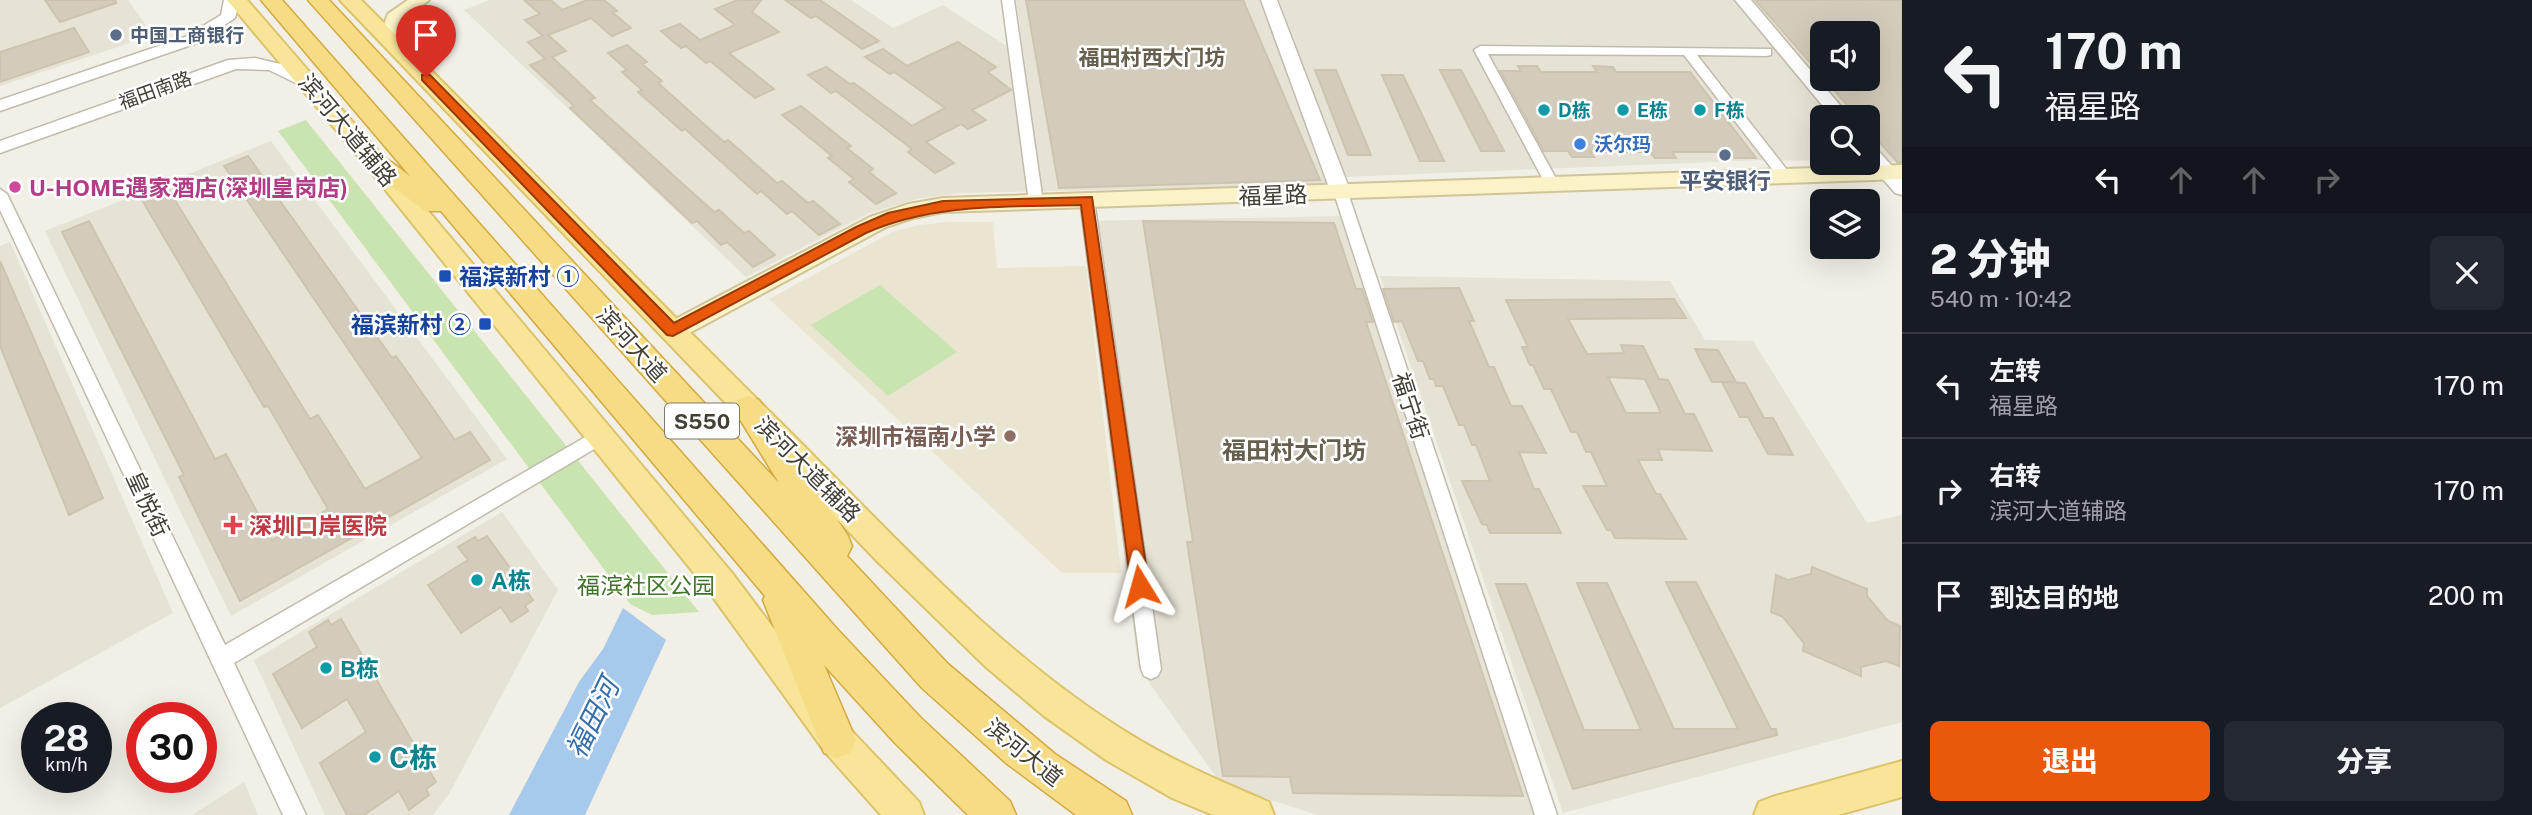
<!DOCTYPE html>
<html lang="zh">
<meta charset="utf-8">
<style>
:root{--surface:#171b24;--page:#242831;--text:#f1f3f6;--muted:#9ea1a6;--line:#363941;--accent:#ea580c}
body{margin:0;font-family:"Public Sans","Noto Sans SC",sans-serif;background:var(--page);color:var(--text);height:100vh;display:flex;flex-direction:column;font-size:26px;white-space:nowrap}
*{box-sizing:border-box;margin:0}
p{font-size:23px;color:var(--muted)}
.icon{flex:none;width:38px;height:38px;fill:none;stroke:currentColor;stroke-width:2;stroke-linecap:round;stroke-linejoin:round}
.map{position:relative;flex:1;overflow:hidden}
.details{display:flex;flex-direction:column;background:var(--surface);width:630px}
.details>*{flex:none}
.banner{background:#171b24;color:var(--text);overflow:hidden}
.tools{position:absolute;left:1810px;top:21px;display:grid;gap:14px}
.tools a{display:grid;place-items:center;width:70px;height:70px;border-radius:10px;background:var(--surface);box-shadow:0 7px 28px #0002;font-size:35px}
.speed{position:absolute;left:21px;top:702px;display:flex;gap:14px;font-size:35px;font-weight:700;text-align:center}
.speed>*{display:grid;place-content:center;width:91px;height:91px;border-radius:50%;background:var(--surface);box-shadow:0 7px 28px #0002;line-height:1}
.speed small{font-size:18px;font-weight:400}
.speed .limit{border:10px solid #d22;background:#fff;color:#111}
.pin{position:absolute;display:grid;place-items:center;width:60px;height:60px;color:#fff;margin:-72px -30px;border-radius:50% 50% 50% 0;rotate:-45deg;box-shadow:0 0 7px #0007}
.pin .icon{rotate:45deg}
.me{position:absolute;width:77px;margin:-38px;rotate:352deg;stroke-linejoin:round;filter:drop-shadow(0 0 5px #0008)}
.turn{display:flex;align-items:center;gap:24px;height:147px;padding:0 28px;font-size:32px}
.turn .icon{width:91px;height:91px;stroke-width:2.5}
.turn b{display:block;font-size:49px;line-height:60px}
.lanes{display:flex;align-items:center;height:66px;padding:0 28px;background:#0003;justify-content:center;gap:35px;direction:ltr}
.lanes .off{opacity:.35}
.round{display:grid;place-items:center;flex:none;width:74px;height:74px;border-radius:10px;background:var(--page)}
.head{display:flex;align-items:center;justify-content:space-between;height:119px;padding:0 28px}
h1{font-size:42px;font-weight:800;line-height:52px}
.button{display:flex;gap:14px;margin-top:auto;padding:14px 28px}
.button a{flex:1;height:80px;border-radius:10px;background:var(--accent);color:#fff;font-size:28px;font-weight:800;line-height:80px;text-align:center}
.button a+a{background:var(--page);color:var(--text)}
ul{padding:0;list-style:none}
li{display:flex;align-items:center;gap:21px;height:105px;padding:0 28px;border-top:2px solid var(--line)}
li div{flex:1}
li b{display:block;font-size:26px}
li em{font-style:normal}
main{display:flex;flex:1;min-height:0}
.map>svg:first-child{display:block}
</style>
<main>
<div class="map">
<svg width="1902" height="815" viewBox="0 0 1902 815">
<rect width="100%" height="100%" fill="#f2efe6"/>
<g fill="#e6e2d5" fill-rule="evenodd">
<path d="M0,0H128L147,27L130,43L0,86Z"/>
<path d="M490,0H851L893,28L943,5L1024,57L1016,0H1260L1328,185L962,193L921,198L869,213L746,277L464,10Z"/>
<path d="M1279,0H1902V162L1867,161V117H1822V161L1761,160L1345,177ZM1822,33H1867V79H1822Z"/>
<path d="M271,141L507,459L231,616L45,231Z"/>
<path d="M1344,216L1539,815H1318L1221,784L1138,667L1084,221Z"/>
<path d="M10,242L173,613L0,708V246Z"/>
<path d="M1380,276L1670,281L1705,340L1753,341L1867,523L1902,515V722L1563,813Z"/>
<path d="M502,512L558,590L449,794L433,815H325L254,660Z"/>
<path d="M244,782L258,815H192Z"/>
</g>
<path fill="#eae5d1" d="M947,222H993L997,268L1086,266L1121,573H1062L769,299L894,231L920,225Z"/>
<g fill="#c9e4b1">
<path d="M306,120L699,612L652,615L630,604L278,131Z"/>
<path d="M880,285L957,352L888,396L811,325Z"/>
</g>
<path fill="#a6c9ec" d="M623,608L666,640L585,815H509L579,682L603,649Z"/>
<g fill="#d3ccbc" stroke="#cdc4b0" stroke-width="2" fill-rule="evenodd">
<path d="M45,0H115L116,3L60,22Z"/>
<path d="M524,0H551L562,10L587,0H604L617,11L612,12L631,28L612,36L591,18L548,35L566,51L552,57L595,98L590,100L714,212L719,210L744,233L749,231L775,255L753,267L727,242L721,245L697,221L692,223L570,108L574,106L530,65L545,59L528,42L543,36L525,20L540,14Z"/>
<path d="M738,0H761L752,12L779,32L729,53L774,89L755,98L710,61L706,63L686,46L681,48L661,31L680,24L700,40L735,25L715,9Z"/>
<path d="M785,0H820L879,41L862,49L816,16L811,18Z"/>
<path d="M1026,0H1243L1320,180L1059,188Z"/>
<path d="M1755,0H1902V162L1898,163L1867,128V117H1858L1824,79H1867V33H1822V76Z"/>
<path d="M74,28L89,52L0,82V52Z"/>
<path d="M958,42L996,67L988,72L1011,90L972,110L986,120L968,129L961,124L926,142L954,163L935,173L908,152L912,149L836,91L831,93L808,75L826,67L850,84L854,83L912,126L945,108L894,72L890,74L865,57L883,49L907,66Z"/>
<path d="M627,45L647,62L642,64L662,81L658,83L724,142L728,140L777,183L782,181L808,203L813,201L840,224L819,235L792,211L787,214L761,191L757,194L685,129L682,131L638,92L642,90L622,72L627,70L608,53Z"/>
<path d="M1518,66H1537L1541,72H1597L1593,66L1613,67L1616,72H1690L1756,158H1735L1730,152H1672L1676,158H1655L1650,152H1590L1594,157H1572L1568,151H1544L1500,71H1521Z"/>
<path d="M1315,70H1336L1371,155H1348Z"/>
<path d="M1440,70H1461L1504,151H1481Z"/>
<path d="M1382,75H1403L1444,161H1420Z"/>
<path d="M801,106L851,146L847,148L873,169L869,172L896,193L876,204L849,182L854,179L828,158L832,156L782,115Z"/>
<path d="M248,156L392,358L396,356L455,440L470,432L490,460L240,601L179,477L184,475L62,232L89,221L215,459L226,454L272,540L328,509L268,406L264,407L142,200L168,189L310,419L318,415L365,489L422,458L224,166Z"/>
<path d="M1143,221L1334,223L1356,289H1362L1373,322H1366L1523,796L1293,793L1290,777L1223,776L1187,542H1193Z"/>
<path d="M0,261L103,498L69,515L0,346Z"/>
<path d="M1459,288L1474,321H1469L1489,367H1494L1511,406H1522L1546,453L1519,452L1534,489H1539L1561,533H1490L1487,525L1482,524L1462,481H1490L1476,445H1472L1464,425H1459L1443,386H1436L1434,379H1430L1423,361H1418L1402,321L1394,322L1383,289Z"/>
<path d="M1674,299L1686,318L1568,319L1587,354L1624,353L1621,345L1643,346L1659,379L1668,380L1685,414H1694L1712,451L1658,449L1662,460H1638L1656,494H1660L1686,539L1615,538L1611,530H1607L1583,486H1607L1591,452H1586L1577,432H1571L1551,389H1544L1533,365H1530L1522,347H1528L1506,300ZM1608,377L1645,379L1661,413H1626Z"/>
<path d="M1695,349L1718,350L1736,382H1712Z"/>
<path d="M1722,382L1745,383L1764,418H1773L1793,455L1768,454L1748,417H1740Z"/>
<path d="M487,536L533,600L525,606L528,611L511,622L501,607L461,633L428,585L468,560L458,547L475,537L478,541Z"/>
<path d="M1812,567L1867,589V596L1888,621L1900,626L1899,666L1886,661L1861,667V676L1803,651L1804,643L1783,617L1771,612L1776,575L1788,580L1811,574Z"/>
<path d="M1666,582H1696L1771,729H1776L1777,735L1573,789L1496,584H1526L1584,730H1641L1577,583H1607L1674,729H1738Z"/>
<path d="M341,619L436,782L426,789L429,795L409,810L399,791L364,815H347L320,763L366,732L347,699L302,728L273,674L317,647L309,632L328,620L331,625Z"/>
</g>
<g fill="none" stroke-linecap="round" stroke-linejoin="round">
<g stroke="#c0bbac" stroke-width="3">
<g id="minor">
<path d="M1002,0H1014L1043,202L1036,207L1029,202Z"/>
<path d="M1480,46L1771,49V55L1766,56L1697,55L1791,175L1789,178H1779L1684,55L1488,54L1559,184L1552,189L1547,187L1474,50Z"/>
<path d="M1341,188L1348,193L1557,815H1535L1334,193Z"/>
<path d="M0,189L7,194L225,645L594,432H606L609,437L606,442L234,663L306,815H283L0,210Z"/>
<path d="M1087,195L1094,200L1161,669L1158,676L1151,679L1144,676L1141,669L1080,200Z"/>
</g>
</g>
<g stroke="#c0bbac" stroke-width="3">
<g id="tertiary">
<path d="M224,0H240L235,18L197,43L0,111V100L185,37L221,15Z"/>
<path d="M1261,0H1277L1351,193L1348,197H1334L1331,193Z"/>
<path d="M1735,0H1751L1850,117H1832Z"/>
<path d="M255,58L289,66L319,85L310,90L269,70L236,69L0,153V141L228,60Z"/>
<path d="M1867,143L1873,145L1902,177V195L1895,193L1867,161Z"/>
</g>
</g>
<g stroke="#cfc598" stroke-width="4">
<g id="secondary">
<path d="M408,0H429L403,21L395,42H381L379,38L388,14Z"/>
<path d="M1902,165V179L943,212L913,218L886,227L682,337L673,340L664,337L661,331L664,325L870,217L909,204L943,198Z"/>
</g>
</g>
<g stroke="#dcc36a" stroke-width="4">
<g id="primary">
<path d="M227,0H247L383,157L732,573L849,728L919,802L924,815H881L825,752L710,593L367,167Z"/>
<path d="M340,0H361C501,140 639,282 780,422C891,532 997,653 1131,735C1175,762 1222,782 1269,802L1274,815H1213L1172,798L1106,760L1044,716L986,667L876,560Z"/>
<path d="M1902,761V797L1838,815H1754L1759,802L1772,797Z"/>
</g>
</g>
<g stroke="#d4a93f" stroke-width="3">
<g id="trunk">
<path d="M261,0H282L838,630L921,718L1010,801L1016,815H968L895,743L824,665L856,740L850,753L837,758L824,753L763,600L765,596L441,211H425L366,167L363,162L366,157C384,152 396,166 410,176Z"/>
<path d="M308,0H329L779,483L733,408L737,400L748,396L759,400L848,536L852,546L847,556L948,664L1055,754L1126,801L1132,815H1076L1006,763L922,688Z"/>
</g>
</g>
<use href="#minor" fill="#fff" fill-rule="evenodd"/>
<use href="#tertiary" fill="#fff" fill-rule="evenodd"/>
<use href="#secondary" fill="#fbf3c7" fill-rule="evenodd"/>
<use href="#primary" fill="#f8e599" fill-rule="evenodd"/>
<use href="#trunk" fill="#f6dc84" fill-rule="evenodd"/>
</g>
<path fill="#ea580c" stroke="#983908" stroke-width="2" d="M422,75H430L674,323L856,227L888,213L943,201L1092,197L1149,586L1146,592L1140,594L1133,592L1131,586L1081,205C1007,207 935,203 866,233L673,336L667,335L422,80Z"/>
<g fill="#5c6f8a" stroke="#fff" stroke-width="2.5">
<circle cx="116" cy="35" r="7"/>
<circle cx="1725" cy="155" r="7"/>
</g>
<g fill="#0f9aa8" stroke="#fff" stroke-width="2.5">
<circle cx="1544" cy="110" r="7"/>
<circle cx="1623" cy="110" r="7"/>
<circle cx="1700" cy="110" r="7"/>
<circle cx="477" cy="580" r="7"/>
<circle cx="326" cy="668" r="7"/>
<circle cx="375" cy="757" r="7"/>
</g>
<circle fill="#3f7fe0" stroke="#fff" stroke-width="2.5" cx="1580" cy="144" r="7"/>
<circle fill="#d1479c" stroke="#fff" stroke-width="2.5" cx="15" cy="187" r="7"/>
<g fill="#1a4fb4" stroke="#fff" stroke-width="2.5">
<rect x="438" y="269" width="14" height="14" rx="3.5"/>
<rect x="478" y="317" width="14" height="14" rx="3.5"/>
</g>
<circle fill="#8d6e63" stroke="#fff" stroke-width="2.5" cx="1010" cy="436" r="7"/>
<path fill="#e0444e" stroke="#fff" stroke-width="2.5" d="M229.5 514.5h7v7h7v7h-7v7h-7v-7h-7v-7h7z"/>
<g text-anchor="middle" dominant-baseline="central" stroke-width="5" stroke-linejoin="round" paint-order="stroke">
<g font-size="19" font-weight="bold" fill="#4e5e75" stroke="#fff" text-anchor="start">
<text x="130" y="35">中国工商银行</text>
</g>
<g font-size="19" fill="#444036" stroke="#fff">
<text transform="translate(155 90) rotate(-20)">福田南路</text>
</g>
<g font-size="19" font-weight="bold" fill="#0d838f" stroke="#fff" text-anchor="start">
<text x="1558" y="110">D栋</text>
<text x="1637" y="110">E栋</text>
<text x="1714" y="110">F栋</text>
</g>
<g font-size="19" font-weight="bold" fill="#366cbe" stroke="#fff" text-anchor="start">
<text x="1594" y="144">沃尔玛</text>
</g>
<g font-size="21" font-weight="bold" fill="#675f4e" stroke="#fff">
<text x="1152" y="57">福田村西大门坊</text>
</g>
<rect fill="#fff" stroke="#7c7972" stroke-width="2" x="665" y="403.5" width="74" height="35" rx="5"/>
<g font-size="21" font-weight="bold" fill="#444036">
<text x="702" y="421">S550</text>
</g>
<g font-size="23" fill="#444036" stroke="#fff">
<text transform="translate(348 130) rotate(50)">滨河大道辅路</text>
<text transform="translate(1273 195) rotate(-2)">福星路</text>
<text transform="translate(632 344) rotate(48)">滨河大道</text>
<text transform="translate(1411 406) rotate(72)">福宁街</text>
<text transform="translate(808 469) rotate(45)">滨河大道辅路</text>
<text transform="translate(148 504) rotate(65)">皇悦街</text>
<text transform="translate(1024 752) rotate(39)">滨河大道</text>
</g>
<g font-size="23" font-weight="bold" fill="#4e5e75" stroke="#fff">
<text x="1725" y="180">平安银行</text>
</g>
<g font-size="23" font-weight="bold" fill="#b23c85" stroke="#fff" text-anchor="start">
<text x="29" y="187">U-HOME遇家酒店(深圳皇岗店)</text>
</g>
<g font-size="23" font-weight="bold" fill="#164399" stroke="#fff" text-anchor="start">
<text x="459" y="276">福滨新村 ①</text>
<text x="471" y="324" text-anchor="end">福滨新村 ②</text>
</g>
<g font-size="23" font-weight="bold" fill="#785e54" stroke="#fff" text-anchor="end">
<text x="996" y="436">深圳市福南小学</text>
</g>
<g font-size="23" font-weight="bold" fill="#be3a42" stroke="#fff" text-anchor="start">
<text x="249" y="525">深圳口岸医院</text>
</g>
<g font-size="23" font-weight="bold" fill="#0d838f" stroke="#fff" text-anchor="start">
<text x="491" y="580">A栋</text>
<text x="340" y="668">B栋</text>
</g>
<g font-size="23" fill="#41732d" stroke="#fff">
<text x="646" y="585">福滨社区公园</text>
</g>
<g font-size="24" font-weight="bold" fill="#675f4e" stroke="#fff">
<text x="1294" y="450">福田村大门坊</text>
</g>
<g font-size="28" font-style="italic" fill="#366faa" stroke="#fff">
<text transform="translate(592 718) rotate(-64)">福田河</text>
</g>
<g font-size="28" font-weight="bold" fill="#0d838f" stroke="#fff" text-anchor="start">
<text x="389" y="757">C栋</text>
</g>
</g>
</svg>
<div class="tools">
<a><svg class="icon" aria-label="sound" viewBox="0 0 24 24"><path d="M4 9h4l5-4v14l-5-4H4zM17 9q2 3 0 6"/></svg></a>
<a><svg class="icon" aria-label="search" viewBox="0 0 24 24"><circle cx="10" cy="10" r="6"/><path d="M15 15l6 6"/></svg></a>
<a><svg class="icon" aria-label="layers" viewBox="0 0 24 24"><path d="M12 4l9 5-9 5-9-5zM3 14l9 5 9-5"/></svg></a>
</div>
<div class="speed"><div>28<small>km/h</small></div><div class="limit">30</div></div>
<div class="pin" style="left:426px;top:77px;background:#d93025"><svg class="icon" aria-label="arrive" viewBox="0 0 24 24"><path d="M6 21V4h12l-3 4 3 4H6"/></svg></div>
<svg class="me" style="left:1140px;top:586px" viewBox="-20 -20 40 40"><path d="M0-17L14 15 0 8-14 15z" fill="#ea580c" stroke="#fff" stroke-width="4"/></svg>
</div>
<section class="details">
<div class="banner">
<div class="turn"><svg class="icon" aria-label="left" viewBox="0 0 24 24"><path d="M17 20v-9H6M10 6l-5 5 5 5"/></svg><div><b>170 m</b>福星路</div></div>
<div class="lanes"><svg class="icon" aria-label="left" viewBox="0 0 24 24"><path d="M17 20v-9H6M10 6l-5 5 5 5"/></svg><svg class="icon off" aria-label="ahead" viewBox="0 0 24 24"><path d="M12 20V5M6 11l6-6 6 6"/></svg><svg class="icon off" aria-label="ahead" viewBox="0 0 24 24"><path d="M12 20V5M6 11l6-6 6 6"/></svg><svg class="icon off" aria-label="right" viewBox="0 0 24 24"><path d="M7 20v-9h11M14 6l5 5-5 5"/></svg></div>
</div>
<div class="head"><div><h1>2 分钟</h1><p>540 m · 10:42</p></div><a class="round"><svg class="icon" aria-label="close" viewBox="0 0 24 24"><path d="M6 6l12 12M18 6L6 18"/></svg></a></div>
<ul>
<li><svg class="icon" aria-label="left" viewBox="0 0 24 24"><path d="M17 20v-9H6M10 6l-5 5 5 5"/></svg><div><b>左转</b><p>福星路</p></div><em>170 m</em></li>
<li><svg class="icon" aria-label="right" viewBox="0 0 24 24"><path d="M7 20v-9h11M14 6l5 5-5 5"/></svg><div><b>右转</b><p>滨河大道辅路</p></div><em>170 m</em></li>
<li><svg class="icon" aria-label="arrive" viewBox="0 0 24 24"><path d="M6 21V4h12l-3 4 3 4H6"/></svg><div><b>到达目的地</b></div><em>200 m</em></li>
</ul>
<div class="button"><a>退出</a><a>分享</a></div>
</section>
</main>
